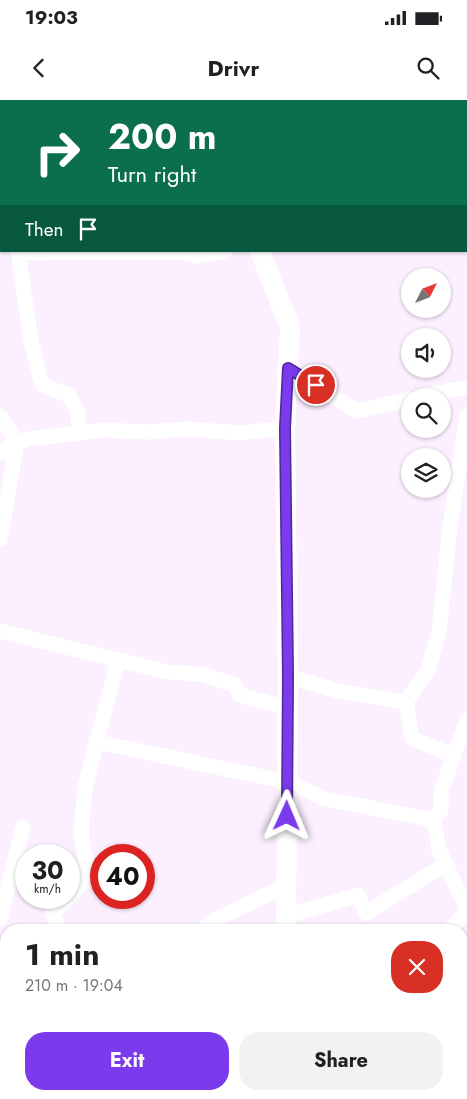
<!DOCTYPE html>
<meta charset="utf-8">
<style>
:root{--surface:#fff;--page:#f2f2f2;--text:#202124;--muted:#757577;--accent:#7c3aed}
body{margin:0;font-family:Jost,sans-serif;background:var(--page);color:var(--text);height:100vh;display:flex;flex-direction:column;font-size:19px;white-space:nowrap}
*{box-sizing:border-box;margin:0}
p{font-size:16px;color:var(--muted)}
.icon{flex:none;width:28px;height:28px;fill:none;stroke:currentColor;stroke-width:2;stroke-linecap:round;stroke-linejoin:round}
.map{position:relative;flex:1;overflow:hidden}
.side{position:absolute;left:0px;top:824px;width:468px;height:176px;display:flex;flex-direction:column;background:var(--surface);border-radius:20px 20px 0 0;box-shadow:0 1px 4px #0004}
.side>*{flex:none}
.guide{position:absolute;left:0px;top:0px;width:468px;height:152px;box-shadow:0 1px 4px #0004;background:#0b6e4f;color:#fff;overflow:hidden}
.needle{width:32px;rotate:48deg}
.fabs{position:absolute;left:401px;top:168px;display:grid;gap:10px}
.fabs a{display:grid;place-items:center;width:50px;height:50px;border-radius:50%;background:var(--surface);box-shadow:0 1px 4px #0004;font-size:25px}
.speed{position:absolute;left:15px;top:744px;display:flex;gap:10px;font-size:25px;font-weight:700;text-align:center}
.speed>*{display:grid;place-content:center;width:65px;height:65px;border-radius:50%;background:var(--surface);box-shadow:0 1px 4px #0004;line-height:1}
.speed small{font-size:12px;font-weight:400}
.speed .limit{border:8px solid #d22;background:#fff;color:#111}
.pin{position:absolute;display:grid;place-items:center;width:42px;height:42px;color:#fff;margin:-21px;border:2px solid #fff;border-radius:50%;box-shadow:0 1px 5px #0007}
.me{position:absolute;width:55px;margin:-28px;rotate:1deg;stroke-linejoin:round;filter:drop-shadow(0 0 4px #0008)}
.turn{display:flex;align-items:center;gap:18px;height:105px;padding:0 25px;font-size:22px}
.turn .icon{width:65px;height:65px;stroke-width:2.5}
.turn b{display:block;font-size:35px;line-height:42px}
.then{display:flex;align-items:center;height:48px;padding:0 25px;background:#0003;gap:10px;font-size:19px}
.round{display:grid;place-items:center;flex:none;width:52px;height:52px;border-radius:20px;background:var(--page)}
.overview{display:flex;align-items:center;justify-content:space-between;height:85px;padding:0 25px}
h1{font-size:30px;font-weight:700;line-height:38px}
.primary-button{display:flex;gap:10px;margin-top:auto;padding:10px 25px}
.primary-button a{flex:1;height:58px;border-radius:20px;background:var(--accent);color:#fff;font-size:20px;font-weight:700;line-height:58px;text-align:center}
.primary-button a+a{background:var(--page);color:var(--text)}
.status{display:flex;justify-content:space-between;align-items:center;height:35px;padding:0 25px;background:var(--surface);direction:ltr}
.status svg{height:14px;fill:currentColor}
header{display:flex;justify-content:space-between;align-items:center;height:65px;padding:0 25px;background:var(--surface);font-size:22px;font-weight:700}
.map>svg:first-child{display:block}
</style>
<div class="status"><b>19:03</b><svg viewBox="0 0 49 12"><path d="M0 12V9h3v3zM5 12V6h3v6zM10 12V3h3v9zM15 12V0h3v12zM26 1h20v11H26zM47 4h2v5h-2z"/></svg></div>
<header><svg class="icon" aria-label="back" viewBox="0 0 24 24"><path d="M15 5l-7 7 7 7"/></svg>Drivr<svg class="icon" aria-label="search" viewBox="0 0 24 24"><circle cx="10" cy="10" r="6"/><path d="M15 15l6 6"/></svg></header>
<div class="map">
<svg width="467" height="999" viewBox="0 0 467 999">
<rect width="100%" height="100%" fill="#fcefff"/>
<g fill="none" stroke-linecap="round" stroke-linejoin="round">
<g stroke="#fff" stroke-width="15">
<path d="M0,110H1"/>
<path d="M18,151L31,241L42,285L68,295L78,312L79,333"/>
<path d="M18,153L181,152L196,156L225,151"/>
<path d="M288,268L357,311L410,299"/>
<path d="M424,296L467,287"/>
<path d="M0,316L17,342L0,440"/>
<path d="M0,353L9,345L29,339L104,330L148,332L187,329L241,333L285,328"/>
<path d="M0,531L167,572L201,574L235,585L239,595L288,608"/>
<path d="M288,576L338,591L406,602L412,638L454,656"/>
<path d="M406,602L428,570L439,532L450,427L467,316"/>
<path d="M97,642L288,682L325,699L434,720L439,750L467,808"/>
<path d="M434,720L441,710V691L467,620"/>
<path d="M69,797L89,776L81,734L85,687L118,560"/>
<path d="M287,816L358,795L366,813L446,764"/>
<path d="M0,819L23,727"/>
<path d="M60,830L52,814L68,798"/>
<path d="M201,830L221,817L287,785"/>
<path d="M450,830L467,811"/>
<path d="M461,874L467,880"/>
<path d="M0,876L6,879"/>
<path d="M113,994L117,999"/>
<path d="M438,994V999"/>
<path d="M241,999L246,994"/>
</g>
<g stroke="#fff" stroke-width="20">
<path d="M199,0V1"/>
<path d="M282,1L283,0"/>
<path d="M0,41H1"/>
<path d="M260,151L290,227L285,328L288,576L286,830"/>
<path d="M285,999V994"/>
</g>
</g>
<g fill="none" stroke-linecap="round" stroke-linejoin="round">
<g stroke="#51269a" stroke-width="12">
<path id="route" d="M287,716L288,576L285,328L288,268L316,285"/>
</g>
<use href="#route" stroke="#7c3aed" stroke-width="9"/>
</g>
</svg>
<div class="fabs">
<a><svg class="needle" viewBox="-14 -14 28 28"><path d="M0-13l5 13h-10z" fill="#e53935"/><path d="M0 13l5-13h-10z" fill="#757577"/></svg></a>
<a><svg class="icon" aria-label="sound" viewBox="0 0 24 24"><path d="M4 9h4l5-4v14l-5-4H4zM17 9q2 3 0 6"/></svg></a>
<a><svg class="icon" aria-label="search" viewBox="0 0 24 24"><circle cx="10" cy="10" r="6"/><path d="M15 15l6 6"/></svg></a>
<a><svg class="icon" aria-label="layers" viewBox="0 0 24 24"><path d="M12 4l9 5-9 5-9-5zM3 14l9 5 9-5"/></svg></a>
</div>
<div class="speed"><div>30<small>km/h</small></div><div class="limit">40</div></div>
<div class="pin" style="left:316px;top:285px;background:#d93025"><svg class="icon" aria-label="arrive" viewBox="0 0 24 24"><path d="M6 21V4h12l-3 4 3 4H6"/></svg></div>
<svg class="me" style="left:287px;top:716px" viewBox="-20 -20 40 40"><path d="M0-17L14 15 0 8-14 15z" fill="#7c3aed" stroke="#fff" stroke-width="4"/></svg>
<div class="guide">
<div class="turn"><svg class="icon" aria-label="right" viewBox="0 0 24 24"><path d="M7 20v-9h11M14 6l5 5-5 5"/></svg><div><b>200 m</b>Turn right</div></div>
<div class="then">Then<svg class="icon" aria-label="arrive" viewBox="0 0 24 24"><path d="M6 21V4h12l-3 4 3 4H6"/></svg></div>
</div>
<section class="side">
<div class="overview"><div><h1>1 min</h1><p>210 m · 19:04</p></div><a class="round" style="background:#d93025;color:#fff"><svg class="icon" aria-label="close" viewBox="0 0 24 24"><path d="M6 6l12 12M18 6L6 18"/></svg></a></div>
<div class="primary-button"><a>Exit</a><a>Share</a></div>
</section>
</div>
